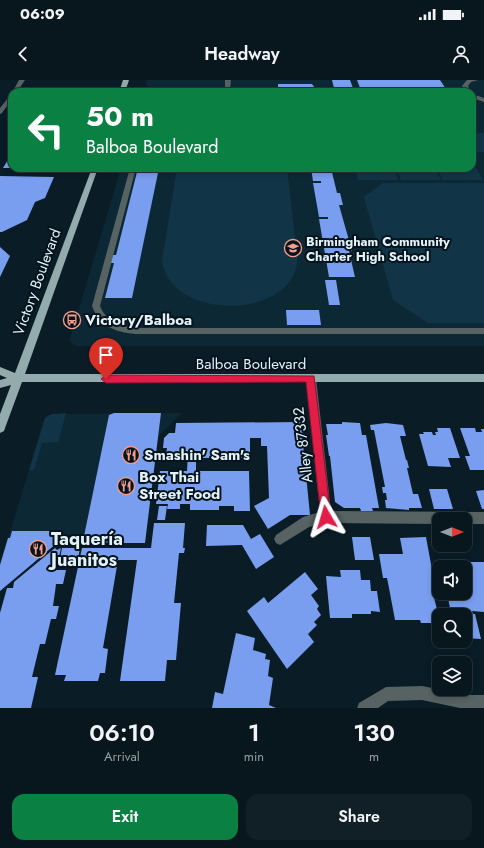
<!DOCTYPE html>
<meta charset="utf-8">
<style>
:root{--surface:#08161d;--page:#111f26;--text:#f1f3f6;--muted:#989fa4;--line:#29353b;--accent:#0b8043}
body{margin:0;font-family:Jost,sans-serif;background:var(--page);color:var(--text);height:100vh;display:flex;flex-direction:column;font-size:15px;white-space:nowrap}
*{box-sizing:border-box;margin:0}
p{font-size:13px;color:var(--muted)}
.icon{flex:none;width:22px;height:22px;fill:none;stroke:currentColor;stroke-width:2;stroke-linecap:round;stroke-linejoin:round}
.map{position:relative;height:628px;overflow:hidden}
.panel{display:flex;flex-direction:column;background:var(--surface);flex:1}
.panel>*{flex:none}
.top-card{position:absolute;left:8px;top:8px;width:468px;height:84px;border-radius:12px;box-shadow:0 2px 6px #0003,0 0 0 1px var(--line);background:#0b8043;color:#fff;overflow:hidden}
.needle{width:26px;rotate:90deg}
.tools{position:absolute;left:432px;top:432px;display:grid;gap:8px}
.tools a{display:grid;place-items:center;width:40px;height:40px;border-radius:8px;background:var(--surface);box-shadow:0 2px 6px #0003,0 0 0 1px var(--line);font-size:20px}
.pin{position:absolute;display:grid;place-items:center;width:34px;height:34px;color:#fff;margin:-41px -17px;border-radius:50% 50% 50% 0;rotate:-45deg;box-shadow:0 0 4px #0007}
.pin .icon{rotate:45deg}
.me{position:absolute;width:44px;margin:-22px;rotate:353deg;stroke-linejoin:round;filter:drop-shadow(0 0 3px #0008)}
.turn{display:flex;align-items:center;gap:14px;height:84px;padding:0 12px;font-size:18px}
.turn .icon{width:52px;height:52px;stroke-width:2.5}
.turn b{display:block;font-size:28px;line-height:34px}
.eta{display:flex;justify-content:space-evenly;align-items:center;height:68px;text-align:center}
.eta b{font-size:24px;font-weight:600;line-height:28px}
.cta{display:flex;gap:8px;margin-top:auto;padding:8px 12px}
.cta a{flex:1;height:46px;border-radius:12px;background:var(--accent);color:#fff;font-size:16px;font-weight:600;line-height:46px;text-align:center}
.cta a+a{background:var(--page);color:var(--text)}
.status{display:flex;justify-content:space-between;align-items:center;height:28px;padding:0 20px;background:var(--surface);direction:ltr}
.status svg{height:11px;fill:currentColor}
header{display:flex;justify-content:space-between;align-items:center;height:52px;padding:0 12px;background:var(--surface);font-size:18px;font-weight:600}
.map>svg:first-child{display:block}
</style>
<div class="status"><b>06:09</b><svg viewBox="0 0 49 12"><path d="M0 12V9h3v3zM5 12V6h3v6zM10 12V3h3v9zM15 12V0h3v12zM26 1h20v11H26zM47 4h2v5h-2z"/></svg></div>
<header><svg class="icon" aria-label="back" viewBox="0 0 24 24"><path d="M15 5l-7 7 7 7"/></svg>Headway<svg class="icon" aria-label="person" viewBox="0 0 24 24"><circle cx="12" cy="8" r="4"/><path d="M4 21q1-7 8-7t8 7"/></svg></header>
<div class="map">
<svg width="484" height="628" viewBox="0 0 484 628">
<rect width="100%" height="100%" fill="#0a1d27"/>
<g fill="#0d2835">
<path d="M147,0H484V266H78L72,264L70,259L121,88H472V12H144H148L149,6L146,5Z"/>
<path d="M182,333L158,356L145,463H57L0,511V485L45,338L49,335L55,334Z"/>
</g>
<g fill="#113546">
<path d="M472,47L476,53H484V72H472Z"/>
<path d="M472,86H475L483,100H443L437,88H472Z"/>
<path d="M177,88H287C290,111 292,134 295,158C296,167 299,178 296,188C283,239 171,240 162,181Z"/>
<path d="M355,88H394L398,100H358Z"/>
<path d="M396,88H435L441,100H401Z"/>
<path d="M383,103H484V243H428L393,220L364,117Z"/>
<path d="M66,333L58,362L42,363L34,390H29L45,338L52,334Z"/>
</g>
<g fill="#799ef0">
<path d="M332,0H350L353,8H360L357,0H440L448,12H361L360,10H353L354,12H335Z"/>
<path d="M278,4H312L315,8L282,9L278,8Z"/>
<path d="M51,7H95L93,12H48Z"/>
<path d="M12,73V88H3Z"/>
<path d="M138,88H159L132,218H105L114,183H109L111,175H116Z"/>
<path d="M311,88H331L337,113H340L343,125H339L352,171H349L355,197H329L319,139H328V137H319L313,103H321V101H313Z"/>
<path d="M0,96L54,97L45,118L35,122L27,140L2,152H0Z"/>
<path d="M0,167L10,176L0,197Z"/>
<path d="M325,200H336L340,225H329Z"/>
<path d="M286,230H319L321,245H287Z"/>
<path d="M114,333H161L145,463H89V461H83L109,335Z"/>
<path d="M303,342V354H302L310,435H290L268,449L254,426L269,418L267,366H261V358H250V374H246V378H231V374H212V378H196V391H249L250,431H234V426H219V430H190V424H180V429H167L168,424H156L160,391H187L188,374H166L167,368H163L164,358L169,353H175L176,343Z"/>
<path d="M342,342L360,343L362,355H366L379,428H372L373,431H361L360,428H344L335,422L330,376H329L326,355H328L326,344H342Z"/>
<path d="M386,343L403,345L406,356H400L406,380H407L409,388H407L413,414H418L422,428H409V430L386,428L385,420H387L386,413H383L382,407H385L374,350H371L370,345Z"/>
<path d="M437,348H450L460,378H448L451,387L428,386L419,354H424L423,352H432L433,355H436L435,352H438Z"/>
<path d="M460,348H475L476,352H482L481,349H484V390H470L465,376H470Z"/>
<path d="M429,409H447L453,429H434Z"/>
<path d="M484,410V429H482L476,411Z"/>
<path d="M159,426H167L165,440H157Z"/>
<path d="M154,443H185L183,468H185L184,473H179L174,523H181L176,580H167L165,601H120L137,480H118L103,568L108,569L105,593H100L98,601H64L66,595H55L82,468H151Z"/>
<path d="M207,445H243L251,459L260,454L274,477L256,489L242,465L206,466Z"/>
<path d="M12,451H58L57,458H58L57,463L0,511V485L8,458H10Z"/>
<path d="M352,457H370L374,480H355Z"/>
<path d="M426,457L435,506H431L439,537V543H421L420,540H395L389,508L387,498H383L379,474H403L400,458Z"/>
<path d="M55,468L57,470L61,468L56,490H66L63,504H56L55,512L53,526H59L56,539H51L45,564H40L32,597H38L31,628H0V533L7,508H13L14,502Z"/>
<path d="M62,468H80L78,479H60Z"/>
<path d="M466,482H484V532L472,531L473,534H475L481,559L465,558V535H451L449,528H450L447,513H465V496H469Z"/>
<path d="M340,490H360L361,500H370L371,511H377L380,532L371,531V534H352V538H330L326,496L341,497Z"/>
<path d="M305,492L318,509L311,515L319,526L317,529L321,535L314,542L317,545L308,554L314,562L287,589L247,531L264,517L268,523Z"/>
<path d="M236,553L255,558L253,570L266,574L265,579L270,580L268,596L273,598L269,625L276,628H212L215,612L223,614Z"/>
</g>
<g fill="none" stroke-linecap="round" stroke-linejoin="round">
<g fill="#576262" fill-rule="evenodd">
<path d="M19,0H25L17,12L12,13Z"/>
<path d="M225,0H231L230,10L225,9Z"/>
<path d="M467,0H478L471,2L468,6L471,12H465L462,6Z"/>
<path d="M154,8L159,9L157,12H151Z"/>
<path d="M12,13V19L2,33L0,34V28Z"/>
<path d="M472,14L484,18V22L472,18Z"/>
<path d="M130,88H136L100,226C106,241 119,246 135,248H484V254H135C115,252 99,246 92,226Z"/>
<path d="M311,294L314,295L316,298L331,431L484,432V444H465V439H439V444L326,443L309,447L280,465L276,463L274,459L276,455L303,437L320,432L306,298L308,295Z"/>
<path d="M422,606L467,615H484V628H460L422,620L388,621L378,628H357L359,623L386,607Z"/>
</g>
<g fill="#93abac" fill-rule="evenodd">
<path d="M123,0H129L125,12H119Z"/>
<path d="M92,88H98L25,294H484V302H22L5,348L4,351L0,353V334L11,305L0,308V300L7,298L0,295V287L15,293Z"/>
</g>
</g>
<path fill="#e11d48" stroke="#92132f" d="M106,295L314,296L331,437L330,441L326,443L322,441L321,437L306,302L106,303L101,299Z"/>
<defs>
<g id="school-ring" transform="scale(0.9)"><circle r="9.5" fill="#03141d" stroke="#f49d8c" stroke-width="1.5"/><path d="M0-5L7-2L0 1L-7-2ZM-4 1L0 2.5L4 1V4Q0 6-4 4Z" fill="#f49d8c"/></g>
<g id="bus-ring" transform="scale(0.9)"><circle r="9.5" fill="#03141d" stroke="#f49d8c" stroke-width="1.5"/><path d="M-5-6H5V4H4V6H2V4H-2V6H-4V4H-5ZM-3.5-4V0h7V-4ZM-3.5 1.2v1.5H-2V1.2ZM2 1.2v1.5H3.5V1.2Z" fill="#f49d8c"/></g>
<g id="restaurant-ring" transform="scale(0.9)"><circle r="9.5" fill="#03141d" stroke="#f49d8c" stroke-width="1.5"/><path d="M-5-6h1v4h1v-4h1v4h1v-4h1v5L-1.5 .5V6h-2V.5L-5-1ZM5-6V6H3V1.5H1.5Q1.5-4 5-6Z" fill="#f49d8c"/></g>
</defs>
<g fill-rule="evenodd">
<use href="#school-ring" x="293" y="168"/>
<use href="#bus-ring" x="72" y="240"/>
<use href="#restaurant-ring" x="131" y="375"/>
<use href="#restaurant-ring" x="126" y="406"/>
<use href="#restaurant-ring" x="38" y="469"/>
</g>
<g text-anchor="middle" dominant-baseline="central" stroke-width="4" stroke-linejoin="round" paint-order="stroke">
<g font-size="13" font-weight="bold" fill="#e5f1f8" stroke="#03141d" text-anchor="start">
<text x="306" y="161">Birmingham Community<tspan x="306" dy="15">Charter High School</tspan></text>
</g>
<g font-size="15" fill="#e5f1f8" stroke="#03141d">
<text transform="translate(37 202) rotate(-70)">Victory Boulevard</text>
<text x="251" y="284">Balboa Boulevard</text>
<text transform="translate(303 365) rotate(-97)">Alley 87332</text>
</g>
<g font-size="15" font-weight="bold" fill="#e5f1f8" stroke="#03141d" text-anchor="start">
<text x="85" y="240">Victory/Balboa</text>
<text x="144" y="375">Smashin' Sam's</text>
<text x="139" y="397">Box Thai<tspan x="139" dy="17">Street Food</tspan></text>
</g>
<g font-size="18" font-weight="bold" fill="#e5f1f8" stroke="#03141d" text-anchor="start">
<text x="51" y="459">Taquería<tspan x="51" dy="21">Juanitos</tspan></text>
</g>
</g>
</svg>
<div class="tools">
<a><svg class="needle" viewBox="-14 -14 28 28"><path d="M0-13l5 13h-10z" fill="#e53935"/><path d="M0 13l5-13h-10z" fill="#989fa4"/></svg></a>
<a><svg class="icon" aria-label="sound" viewBox="0 0 24 24"><path d="M4 9h4l5-4v14l-5-4H4zM17 9q2 3 0 6"/></svg></a>
<a><svg class="icon" aria-label="search" viewBox="0 0 24 24"><circle cx="10" cy="10" r="6"/><path d="M15 15l6 6"/></svg></a>
<a><svg class="icon" aria-label="layers" viewBox="0 0 24 24"><path d="M12 4l9 5-9 5-9-5zM3 14l9 5 9-5"/></svg></a>
</div>
<div class="pin" style="left:106px;top:299px;background:#d93025"><svg class="icon" aria-label="arrive" viewBox="0 0 24 24"><path d="M6 21V4h12l-3 4 3 4H6"/></svg></div>
<svg class="me" style="left:326px;top:437px" viewBox="-20 -20 40 40"><path d="M0-17L14 15 0 8-14 15z" fill="#e11d48" stroke="#fff" stroke-width="4"/></svg>
<div class="top-card">
<div class="turn"><svg class="icon" aria-label="left" viewBox="0 0 24 24"><path d="M17 20v-9H6M10 6l-5 5 5 5"/></svg><div><b>50 m</b>Balboa Boulevard</div></div>
</div>
</div>
<section class="panel">
<div class="eta">
<div><b>06:10</b><p>Arrival</p></div>
<div><b>1</b><p>min</p></div>
<div><b>130</b><p>m</p></div>
</div>
<div class="cta"><a>Exit</a><a>Share</a></div>
</section>
